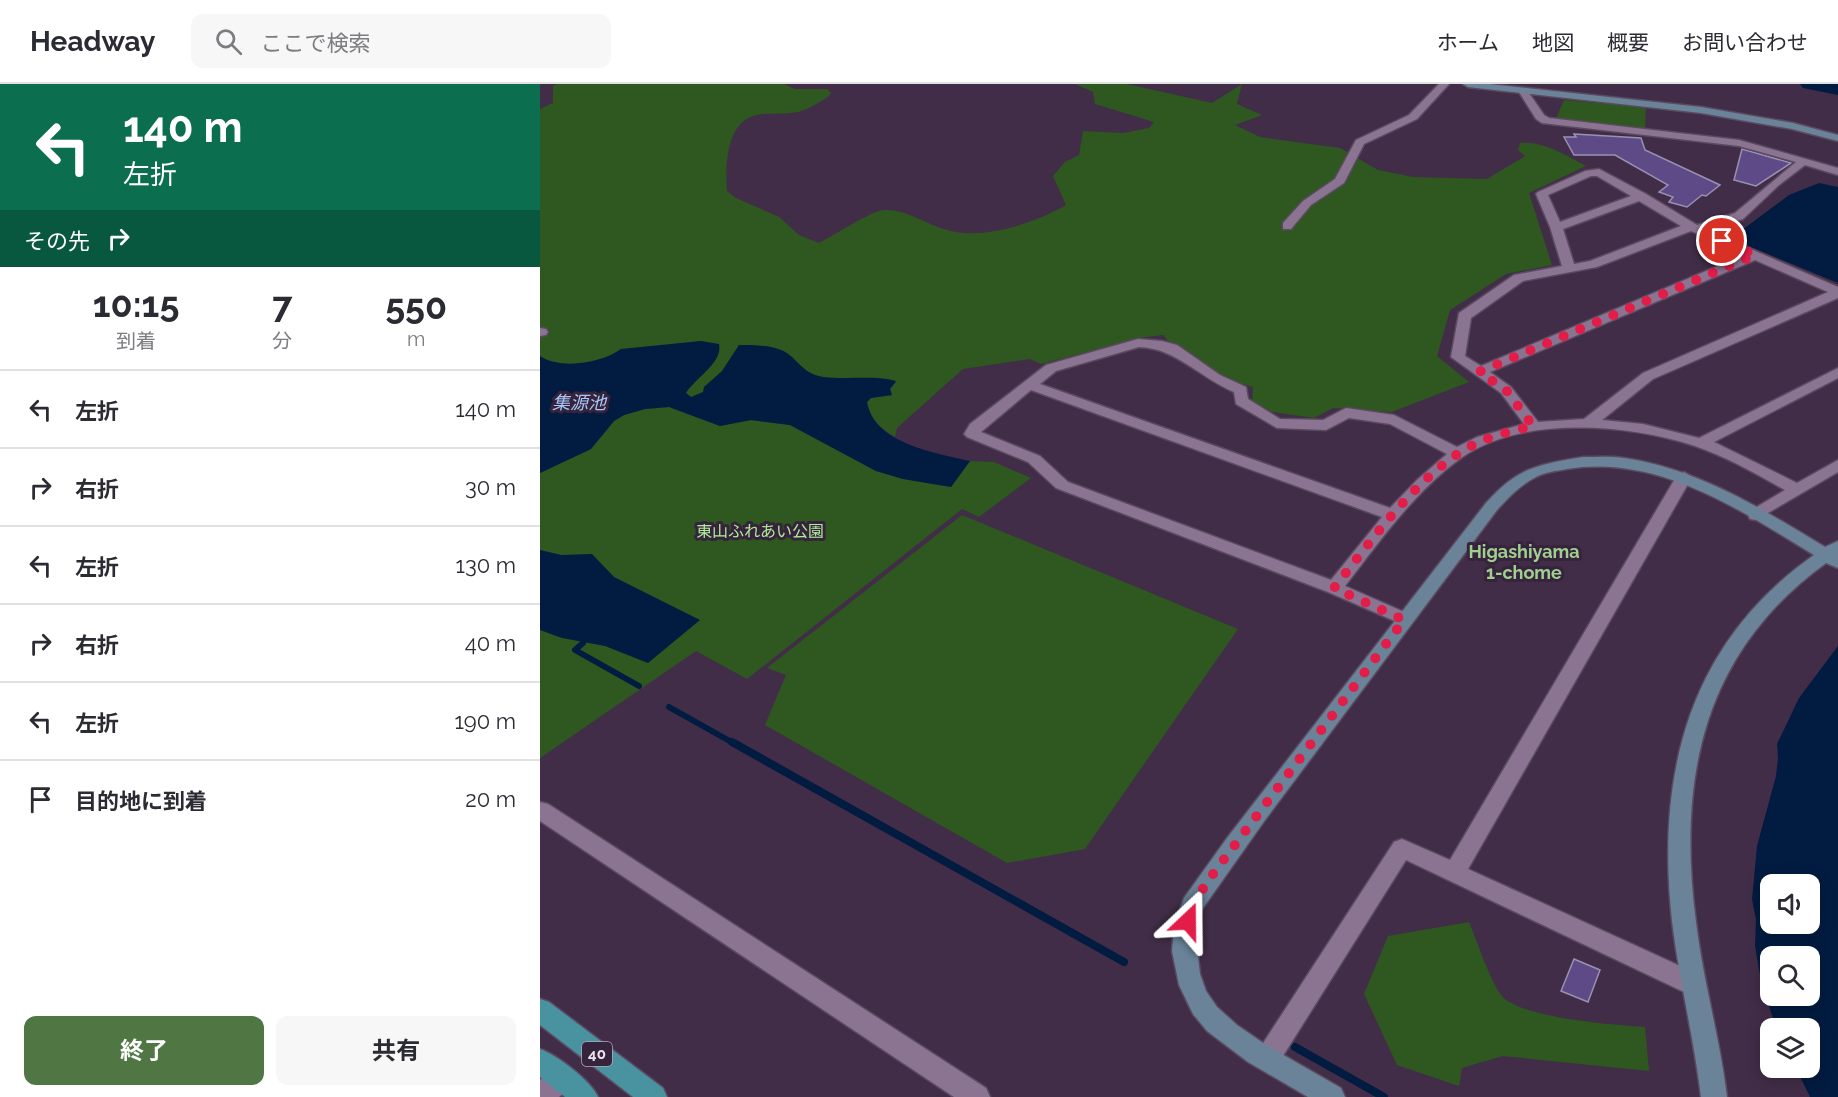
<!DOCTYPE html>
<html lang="ja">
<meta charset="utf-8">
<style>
:root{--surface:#fff;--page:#f7f7f7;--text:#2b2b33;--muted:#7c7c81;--line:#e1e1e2;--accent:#4f7643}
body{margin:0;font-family:Raleway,"Noto Sans JP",sans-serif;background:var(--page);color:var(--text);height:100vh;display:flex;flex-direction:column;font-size:22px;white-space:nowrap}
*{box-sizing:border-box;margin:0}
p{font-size:20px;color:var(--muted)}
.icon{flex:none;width:33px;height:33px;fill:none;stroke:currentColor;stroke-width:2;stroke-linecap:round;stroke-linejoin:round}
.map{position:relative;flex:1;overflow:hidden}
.side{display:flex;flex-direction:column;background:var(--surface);width:540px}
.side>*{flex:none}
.hud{background:#0b6e4f;color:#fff;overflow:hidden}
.buttons{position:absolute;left:1220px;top:790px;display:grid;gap:12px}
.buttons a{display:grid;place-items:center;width:60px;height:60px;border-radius:12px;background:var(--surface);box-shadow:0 3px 15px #0003;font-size:30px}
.pin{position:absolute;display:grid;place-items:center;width:51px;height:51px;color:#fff;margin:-26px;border:3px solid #fff;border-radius:50%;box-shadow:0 2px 6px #0007}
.me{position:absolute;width:66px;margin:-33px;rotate:23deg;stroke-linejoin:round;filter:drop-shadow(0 0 4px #0008)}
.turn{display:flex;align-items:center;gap:21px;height:126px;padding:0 24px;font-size:27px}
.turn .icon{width:78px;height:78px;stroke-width:2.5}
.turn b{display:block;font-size:42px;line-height:51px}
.then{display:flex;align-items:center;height:57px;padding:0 24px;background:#0003;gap:12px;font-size:22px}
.eta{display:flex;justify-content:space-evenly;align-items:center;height:102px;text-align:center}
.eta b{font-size:36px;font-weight:700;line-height:42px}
.cta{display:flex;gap:12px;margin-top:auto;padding:12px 24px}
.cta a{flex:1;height:69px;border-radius:12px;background:var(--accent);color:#fff;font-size:24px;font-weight:700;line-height:69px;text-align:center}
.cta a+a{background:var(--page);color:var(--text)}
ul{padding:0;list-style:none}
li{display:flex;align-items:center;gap:18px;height:78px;padding:0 24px;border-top:2px solid var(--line)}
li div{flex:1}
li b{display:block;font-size:22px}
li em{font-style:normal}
header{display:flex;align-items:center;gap:36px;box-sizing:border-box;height:84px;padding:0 30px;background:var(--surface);border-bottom:2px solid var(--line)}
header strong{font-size:28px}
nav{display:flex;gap:33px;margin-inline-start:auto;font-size:21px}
.search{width:420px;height:54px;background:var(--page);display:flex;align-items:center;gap:15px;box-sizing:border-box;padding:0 21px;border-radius:12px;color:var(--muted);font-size:22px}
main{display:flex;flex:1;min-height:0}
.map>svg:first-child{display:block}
</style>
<header>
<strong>Headway</strong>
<div class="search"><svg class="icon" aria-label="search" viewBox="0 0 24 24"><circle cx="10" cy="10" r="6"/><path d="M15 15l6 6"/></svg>ここで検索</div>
<nav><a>ホーム</a><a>地図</a><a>概要</a><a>お問い合わせ</a></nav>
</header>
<main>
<section class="side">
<div class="hud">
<div class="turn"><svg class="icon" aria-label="left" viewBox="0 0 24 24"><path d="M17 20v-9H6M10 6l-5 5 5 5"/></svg><div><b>140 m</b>左折</div></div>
<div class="then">その先<svg class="icon" aria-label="right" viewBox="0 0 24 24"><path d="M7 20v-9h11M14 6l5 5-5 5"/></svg></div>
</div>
<div class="eta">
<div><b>10:15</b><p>到着</p></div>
<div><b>7</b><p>分</p></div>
<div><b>550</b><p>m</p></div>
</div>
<ul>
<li><svg class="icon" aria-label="left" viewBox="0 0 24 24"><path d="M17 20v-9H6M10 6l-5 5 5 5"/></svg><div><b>左折</b></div><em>140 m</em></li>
<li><svg class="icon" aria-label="right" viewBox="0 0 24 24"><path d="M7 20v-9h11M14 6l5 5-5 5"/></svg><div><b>右折</b></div><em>30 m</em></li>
<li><svg class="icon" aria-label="left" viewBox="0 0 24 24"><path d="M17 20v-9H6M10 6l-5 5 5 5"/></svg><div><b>左折</b></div><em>130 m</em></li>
<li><svg class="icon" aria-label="right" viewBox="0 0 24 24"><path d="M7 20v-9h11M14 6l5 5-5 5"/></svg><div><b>右折</b></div><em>40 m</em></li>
<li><svg class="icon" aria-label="left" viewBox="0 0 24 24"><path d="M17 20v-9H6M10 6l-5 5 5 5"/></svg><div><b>左折</b></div><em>190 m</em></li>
<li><svg class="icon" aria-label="arrive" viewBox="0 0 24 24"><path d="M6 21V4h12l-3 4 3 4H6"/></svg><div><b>目的地に到着</b></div><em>20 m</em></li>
</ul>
<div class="cta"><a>終了</a><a>共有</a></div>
</section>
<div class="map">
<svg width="1298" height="1013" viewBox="0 0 1298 1013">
<rect width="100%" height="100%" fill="#412d47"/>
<g fill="#2f5720">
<path d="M17,0H244L255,5H287L291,9L289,12C281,17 273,23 264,26C250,32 232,28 217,31C186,37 185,82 187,107L196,114L239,133L259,151L279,159C291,153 333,126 344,126C366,125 384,139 404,145C441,158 494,139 526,121L513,92L525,78L539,71L543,47L583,49L609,44L614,38L555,20L553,8L535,0H587L672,19L702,0L697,20L722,31L695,41L720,53L800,64L838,86L873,93L947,95L985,72L978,66L980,59C1004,57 1025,71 1046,82L989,109L1012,181L966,190L910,226L897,272L929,298L852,328L793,324L774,334L732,328L712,317L713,303L679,293L642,264L628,257L623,251L600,254L501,280L490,275L423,285L357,344L355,353C340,344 330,335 327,318L331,314L352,311L350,305L356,298L90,319L0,352V25L13,19V2Z"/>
<path d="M1024,16L1106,23L1105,45L1015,37Z"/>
<path d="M129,323L180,342L211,336L250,341L336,387L363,395L411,403L430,377L454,378L491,394L439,433L422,425L207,595L156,567L0,674V516L160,537L74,493L52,471H21L0,466V389L51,365L74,337L84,331L105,325Z"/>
<path d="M422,431L698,545L545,765L467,779L225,641L246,591L227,584Z"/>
<path d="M929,838C937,857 950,896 961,911C978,934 1076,941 1105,943L1109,987L963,972L922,984L919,1002L857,981L824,910L848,852Z"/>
</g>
<g fill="#021b40" fill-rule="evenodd">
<path d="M1279,99L1298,103V199L1187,153L1202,146L1249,111Z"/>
<path d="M161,257L179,260C183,279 155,294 146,309L151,313L163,308L164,303L182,287L199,261C212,261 229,261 241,266C257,272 260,289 283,293C307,296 333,291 356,297L350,305L352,311L331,314L327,318C334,360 396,369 430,377L411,403L363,395L336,387L250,341L211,336L180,342L129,323L105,325L84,331L74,337L51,365L0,389V272C20,286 62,279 81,265Z"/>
<path d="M0,466L21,471L52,470L74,493L160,536L108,579L65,562L22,554L0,546Z"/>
<path d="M1298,562V1013H1270L1256,984H1269V945H1237L1222,903L1215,862L1216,836L1212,815L1217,762L1236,692L1238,674L1237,660L1259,614ZM1230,801H1269V840H1230ZM1230,873H1269V912H1230Z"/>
</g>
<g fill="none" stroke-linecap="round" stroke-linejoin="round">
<g stroke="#021b40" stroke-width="6">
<path d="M43,559L35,566L99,602"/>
<path d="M129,623L195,660"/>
</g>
<g stroke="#021b40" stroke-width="8">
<path d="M192,658L584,878"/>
<path d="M755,963L844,1013"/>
</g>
<path fill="#021b40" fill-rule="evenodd" d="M1260,0H1298V11L1263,4Z"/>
</g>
<g fill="#5e4a86" stroke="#9a90b2" stroke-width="1.5">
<path d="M1034,50L1101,54L1105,66L1180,101L1166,112L1162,111L1147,123L1129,118L1133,113L1119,108L1128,101L1075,71H1034L1024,53H1036Z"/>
<path d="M1202,65L1251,79L1216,102L1194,96Z"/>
<path d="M1034,875L1060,886L1048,918L1021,907Z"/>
</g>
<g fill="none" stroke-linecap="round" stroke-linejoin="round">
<g stroke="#5a4a60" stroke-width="3">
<g id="street">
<path d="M899,0H909L877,35L824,60L804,99L771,121L751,145H743V139L763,117L795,95L816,56L869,31Z"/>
<path d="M981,6H987L1004,31L1009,34L1199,56L1298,84V91L1265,81L1239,101L1203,135L1167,146L1298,203V214L1113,295L1062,336L1103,340L1159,354L1298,284V294L1174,358L1257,399L1298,376V388L1216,436L1210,435L1208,431L1210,427L1245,406C1216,390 1187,373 1155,362C1087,340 982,331 921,374C874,408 840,457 805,502L871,531L873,535L871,539L864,541L788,508L516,404L488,378L427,353L424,350L430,340L506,281L598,255L622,257L637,261L680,291L706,303L708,315L740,335L783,336L806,324L854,331L917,363L937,353L984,340L961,309L911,273L919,229L974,191L1022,182L1010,143L996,110L998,108L1045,87L1059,85L1106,110L1157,141L1195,129L1256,78L1199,62L1002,39L996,35L979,8ZM1051,92H1057L1091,112L1020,138L1008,111ZM1099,117L1141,142L1050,177L1034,180L1023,145ZM1151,147L1204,171L941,282L925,272L931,234L983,197L1057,183ZM1215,176L1288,208L1103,289L1044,335L998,338L971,303L950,288ZM599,263C636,264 660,294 694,308L696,320L737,344L786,346L809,334L850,340L907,370L877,396L850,424L500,300L516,287ZM491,306L842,433L791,496L528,398L500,372L441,348Z"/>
<path d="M0,244L6,245L8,248L6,251L0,252Z"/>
<path d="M1144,388L1152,393L928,785L1162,892L1165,900L1162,908L1153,911L1144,908L866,776L736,983L727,987L718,983L714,975L718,967L854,758L862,755L910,776L1136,393Z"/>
<path d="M0,718L8,720L446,1004L450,1013H414L0,737Z"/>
<path d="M22,982L31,985L35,994L31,1003L19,1013H0V996L13,985Z"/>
</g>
</g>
<g stroke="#5a4a60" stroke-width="3">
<g id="secondary">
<path d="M923,0H949L1161,23L1253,39L1298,51V57L1252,45L1161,29L928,3Z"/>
<path d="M1043,373C1056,373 1071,372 1084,374C1159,385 1222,425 1285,463L1298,457V484L1286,479C1163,568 1137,694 1156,838C1163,897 1180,954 1187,1013H1161C1154,954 1139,896 1132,837C1116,690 1148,560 1274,471C1200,426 1118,370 1027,385C1016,387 1005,388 996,393C980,401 969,413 957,426L725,736L663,824L658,838L656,856L660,890L666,907L677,923L697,941L726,961L801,1004L805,1013H768L708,978L667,947L653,930L639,901L632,867L634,843L644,814L687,754L946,419C978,383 997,381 1043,373Z"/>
</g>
</g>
<g stroke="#5a4a60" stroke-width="3">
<g id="primary">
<path d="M0,915L9,918L123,1004L127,1013H93L0,941Z"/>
<path d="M0,965C17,971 51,997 58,1013H25L0,993Z"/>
</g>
</g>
<use href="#street" fill="#8b7492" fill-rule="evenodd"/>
<use href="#secondary" fill="#6a8399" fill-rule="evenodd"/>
<use href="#primary" fill="#4992a0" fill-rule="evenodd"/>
</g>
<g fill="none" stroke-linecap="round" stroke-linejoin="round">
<path stroke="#e11d48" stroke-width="10" stroke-dasharray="0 18" d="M648,837L652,821L673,790L864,536L794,504C833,455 878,389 935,360C953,351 974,347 993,342L966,306L939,288L1215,171L1182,157"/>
</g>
<g text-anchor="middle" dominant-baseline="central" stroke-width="6" stroke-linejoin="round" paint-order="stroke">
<rect fill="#36233c" stroke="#b6a8bb" stroke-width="1.5" x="42" y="958" width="30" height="24" rx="4.5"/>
<g font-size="15" font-weight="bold" fill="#ede1f2">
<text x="57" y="970">40</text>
</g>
<g font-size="16" fill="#aeeb98" stroke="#36233c">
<text x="220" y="447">東山ふれあい公園</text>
</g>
<g font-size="18" font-style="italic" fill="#a7c8f7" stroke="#36233c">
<text x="39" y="318">集源池</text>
</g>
<g font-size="18" font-weight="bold" fill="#a0cf90" stroke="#36233c">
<text x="984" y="467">Higashiyama<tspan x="984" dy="21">1-chome</tspan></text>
</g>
</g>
</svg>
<div class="buttons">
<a><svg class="icon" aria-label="sound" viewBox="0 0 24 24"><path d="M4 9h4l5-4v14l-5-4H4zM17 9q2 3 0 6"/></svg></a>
<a><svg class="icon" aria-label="search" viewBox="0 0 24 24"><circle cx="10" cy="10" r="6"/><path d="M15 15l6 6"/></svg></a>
<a><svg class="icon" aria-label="layers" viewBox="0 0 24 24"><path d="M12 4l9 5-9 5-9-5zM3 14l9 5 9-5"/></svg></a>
</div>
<div class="pin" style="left:1182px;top:157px;background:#d93025"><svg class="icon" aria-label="arrive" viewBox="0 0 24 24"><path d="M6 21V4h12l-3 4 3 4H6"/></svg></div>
<svg class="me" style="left:648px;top:837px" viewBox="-20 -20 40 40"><path d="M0-17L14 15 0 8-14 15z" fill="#e11d48" stroke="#fff" stroke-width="4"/></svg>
</div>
</main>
